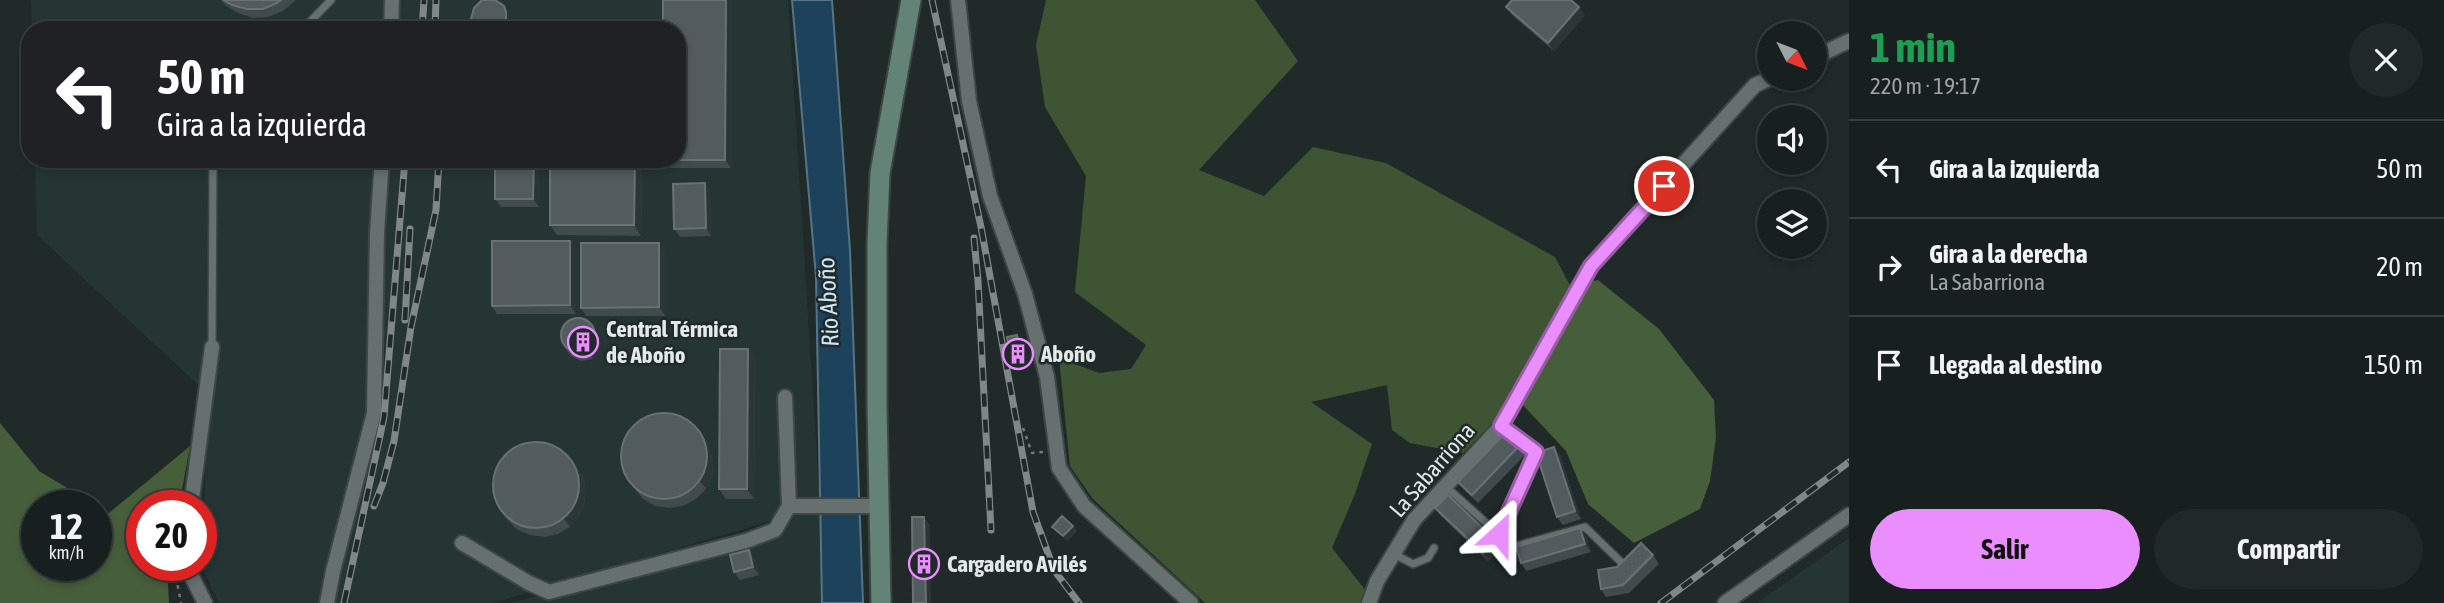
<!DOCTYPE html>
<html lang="es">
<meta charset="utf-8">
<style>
:root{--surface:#18201f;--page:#212828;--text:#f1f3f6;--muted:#9fa3a4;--line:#363e3d;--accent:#ea8dfd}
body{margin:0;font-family:"Asap Condensed",sans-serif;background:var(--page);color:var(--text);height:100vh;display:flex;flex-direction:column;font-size:26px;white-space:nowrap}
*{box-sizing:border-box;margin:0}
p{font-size:23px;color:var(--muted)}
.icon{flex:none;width:38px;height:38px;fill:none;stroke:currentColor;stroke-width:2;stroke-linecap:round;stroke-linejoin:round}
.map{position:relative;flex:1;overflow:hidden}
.drawer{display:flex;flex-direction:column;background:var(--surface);width:595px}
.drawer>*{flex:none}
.hud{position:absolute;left:21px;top:21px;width:665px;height:147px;border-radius:28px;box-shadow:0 4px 10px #0003,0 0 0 2px var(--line);background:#202124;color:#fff;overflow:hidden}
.needle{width:46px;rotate:132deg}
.controls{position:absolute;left:1757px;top:21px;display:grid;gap:14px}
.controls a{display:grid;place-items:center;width:70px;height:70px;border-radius:50%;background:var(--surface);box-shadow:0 4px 10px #0003,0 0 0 2px var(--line);font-size:35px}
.speed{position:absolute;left:21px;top:490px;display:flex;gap:14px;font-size:35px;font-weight:700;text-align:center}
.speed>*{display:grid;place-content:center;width:91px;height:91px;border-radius:50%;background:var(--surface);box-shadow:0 4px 10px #0003,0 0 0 2px var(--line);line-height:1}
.speed small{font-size:18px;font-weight:400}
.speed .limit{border:10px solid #d22;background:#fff;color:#111}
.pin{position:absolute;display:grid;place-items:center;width:60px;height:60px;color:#fff;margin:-30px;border:4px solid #fff;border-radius:50%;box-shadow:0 2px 7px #0007}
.me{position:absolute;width:77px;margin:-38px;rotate:24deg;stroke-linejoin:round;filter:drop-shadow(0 0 5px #0008)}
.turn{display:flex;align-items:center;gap:24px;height:147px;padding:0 21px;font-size:32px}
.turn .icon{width:91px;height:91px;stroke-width:2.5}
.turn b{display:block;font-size:49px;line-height:60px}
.round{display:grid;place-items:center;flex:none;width:74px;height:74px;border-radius:37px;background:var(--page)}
.summary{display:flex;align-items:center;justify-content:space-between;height:119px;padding:0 21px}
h1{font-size:42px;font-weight:700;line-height:52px;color:#1e9e55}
.primary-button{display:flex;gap:14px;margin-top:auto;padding:14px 21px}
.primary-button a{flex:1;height:80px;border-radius:42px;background:var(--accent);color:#111;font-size:28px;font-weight:700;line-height:80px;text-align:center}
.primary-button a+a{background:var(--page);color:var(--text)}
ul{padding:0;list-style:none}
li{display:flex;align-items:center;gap:21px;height:98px;padding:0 21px;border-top:2px solid var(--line)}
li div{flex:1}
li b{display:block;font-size:26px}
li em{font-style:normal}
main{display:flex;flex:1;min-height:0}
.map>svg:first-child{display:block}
</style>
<main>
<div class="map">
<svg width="1849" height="603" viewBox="0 0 1849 603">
<rect width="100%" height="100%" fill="#202a29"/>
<g fill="#243534">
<path d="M31,0H788L819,488L822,603H510L746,541L781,518L493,603H219L201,566L209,395L37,235L35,159H677V30H32Z"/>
<path d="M1849,538V603H1757Z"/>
</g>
<path fill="#3e5433" d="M1046,0H1255L1298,61L1199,170L1264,196L1313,147L1386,163L1555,257L1571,287L1495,420L1463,453L1410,443L1392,430L1387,385L1311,402L1372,444L1355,494L1332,548L1367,592L1363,603H1205L1093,499L1070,466L1059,358L1099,373L1131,369L1146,345L1075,292L1086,176L1045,107L1036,45Z"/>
<g fill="#475e3b" fill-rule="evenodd">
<path d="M1598,280L1659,329L1714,400L1716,438L1710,481L1700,509L1634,543L1588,504L1566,451L1521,403L1589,282Z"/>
<path d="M0,423L39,471L109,513L190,446L179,506H142V565H167L169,603H0ZM37,506H96V565H37Z"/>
</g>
<path fill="#1c425c" stroke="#577486" stroke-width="2" d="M792,0H832L850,251L863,603H822L816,277Z"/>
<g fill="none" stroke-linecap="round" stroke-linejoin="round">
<g stroke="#3e4645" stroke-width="10">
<g id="lane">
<path d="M302,30L331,0"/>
<path d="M212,347L213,159"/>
<path d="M1444,485L1513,547L1585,527L1622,563"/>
<path d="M1499,534L1536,452L1501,426"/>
<path d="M1394,554L1413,564L1428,558L1434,548"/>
</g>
</g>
<g stroke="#3e4645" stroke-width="18">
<g id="street">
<path d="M958,0L969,101L990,196L1025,294L1047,377L1059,468L1084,506L1191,603"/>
<path d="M391,30L392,0"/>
<path d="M1815,57L1849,41"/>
<path d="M191,506L212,347"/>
<path d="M789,506H878"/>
<path d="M462,543L529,583L549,592L746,541L775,530L789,506L785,397"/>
<path d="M186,565L205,603"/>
<path d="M327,603L333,571L374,413L377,233L382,159"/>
<path d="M1369,603L1377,581L1414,520L1501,426L1591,266L1755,85L1769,79"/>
<path d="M1725,603L1849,515"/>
</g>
</g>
<g stroke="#3e4645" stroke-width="23">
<path id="secondary" d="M881,603L877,406V244L880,173L911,0"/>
</g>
<g stroke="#747c7b" stroke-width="2.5" stroke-dasharray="3.5 5" stroke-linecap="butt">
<path d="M1023,428L1032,453L1043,452"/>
<path d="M176,577L181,603"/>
</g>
<use href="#lane" stroke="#65706f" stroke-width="7"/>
<use href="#street" stroke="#65706f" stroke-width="14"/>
<use href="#secondary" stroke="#648377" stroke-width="19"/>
<g stroke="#808887" stroke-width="7">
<g id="rail">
<path d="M932,0L981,227L1033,512L1054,570L1079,603"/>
<path d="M422,30L424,0"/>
<path d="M435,30L436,0"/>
<path d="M974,238L978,281L991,530"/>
<path d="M405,320L410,229"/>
<path d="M374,506L383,483L394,441L411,327L436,210L439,159"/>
<path d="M344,603L384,417L405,159"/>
<path d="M1661,603L1849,462"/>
</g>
</g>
<use href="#rail" stroke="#202a29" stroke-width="4.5" stroke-dasharray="13" stroke-linecap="butt"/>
</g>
<g fill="#414a4d">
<path d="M221,0H296L283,11L268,17L253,18L238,13L225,5Z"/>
<path d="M1506,7L1585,15L1554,51L1512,15Z"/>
<path d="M677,30L731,168H668L663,160Z"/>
<path d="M539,159V207H501L495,199Z"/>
<path d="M550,159H652V160H635L642,171L641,236L557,235L550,225Z"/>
<path d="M705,183L710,191L711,236L680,237L674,229Z"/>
<path d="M570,241L576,249V314H497L492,306Z"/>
<path d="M665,251V316H586L581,308Z"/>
<path d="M1017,335L1021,340L1025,365L1015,367L1011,361Z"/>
<path d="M600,338V350L593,359L581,361L571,356L565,348Z"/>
<path d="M748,349L755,360L754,499H726L719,489Z"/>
<path d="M697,428L710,448L713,462L712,476L706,489L696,499L683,506L669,508L655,506L643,499L628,481Z"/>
<path d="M1519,446L1525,455L1478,503L1464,490L1458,482Z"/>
<path d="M1554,447L1560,455L1581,519L1563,525L1557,517Z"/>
<path d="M576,466L583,477L586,491L584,504L579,517L570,527L558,534L545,537L530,535L516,529L506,518L500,510Z"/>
<path d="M1435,508L1495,540L1501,548L1488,561L1441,516Z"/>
<path d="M1580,528L1586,537L1591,552L1526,571L1521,563Z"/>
<path d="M1653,555L1659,564L1629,593L1606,597L1601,589Z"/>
<path d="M755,559L759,575L740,580L734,572Z"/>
</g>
<g fill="#2d3637">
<path d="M726,0H731V168L725,160Z"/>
<path d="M504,6L512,20V30H500Z"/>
<path d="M1579,7L1585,15L1554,51L1548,43Z"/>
<path d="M534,159H539V207L533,199Z"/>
<path d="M635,160L642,171L641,236L634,225Z"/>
<path d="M705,183L710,191L711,236L706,228Z"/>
<path d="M570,241L576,249V314L570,305Z"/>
<path d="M659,243L665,251V316L659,307Z"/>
<path d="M595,330L600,338V350L593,359L587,351Z"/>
<path d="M1017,335L1021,340L1025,365L1021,360Z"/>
<path d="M748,349L755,360L754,499L747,489Z"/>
<path d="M697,428L710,448L713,462L712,476L706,489L700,481Z"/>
<path d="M1554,447L1560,455L1581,519L1575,511Z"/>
<path d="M570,457L583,477L586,491L584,504L579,517L570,527L564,519Z"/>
<path d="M924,517L930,525L931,603H926Z"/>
<path d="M1073,526L1077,531L1067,542L1063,536Z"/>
<path d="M1580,528L1586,537L1591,552L1585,544Z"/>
<path d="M1495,540L1501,548L1488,561L1483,553Z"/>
<path d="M749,550L755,559L759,575L753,567Z"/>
</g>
<g fill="#525b5d" stroke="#697173" stroke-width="2">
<path d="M224,0H281L277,3L263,9H247L232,5Z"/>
<path d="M482,0H495L504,6L506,12V23L500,30H478L473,25L471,19L474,8Z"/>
<path d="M663,0H726L725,160H663V159H677V30H663Z"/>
<path d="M1512,0H1571L1579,7L1548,43L1506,7Z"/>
<path d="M495,159H534L533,199H495Z"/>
<path d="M550,160H635L634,225H550Z"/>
<path d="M705,183L706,228L674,229L673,184Z"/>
<path d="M492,241H570V305L492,306Z"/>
<path d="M581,243H659V307L581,308Z"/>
<circle cx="578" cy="335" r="17"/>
<path d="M1017,335L1021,360L1011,361L1007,337Z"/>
<path d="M720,349H748L747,489H719Z"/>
<circle cx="664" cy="456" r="43"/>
<path d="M1505,433L1519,446L1472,495L1458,482Z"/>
<circle cx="536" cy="485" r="43"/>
<path d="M1554,447L1575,511L1557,517L1536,453Z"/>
<path d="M1448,495L1495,540L1483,553L1435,508Z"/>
<path d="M1062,516L1073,526L1063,536L1052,527Z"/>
<path d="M912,517H924L926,603H913Z"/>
<path d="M1580,528L1585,544L1521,563L1516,547Z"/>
<path d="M1641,543L1653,555L1623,585L1601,589L1598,570L1617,567Z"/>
<path d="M749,550L753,567L734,572L730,555Z"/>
</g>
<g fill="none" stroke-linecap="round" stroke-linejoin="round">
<g stroke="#985ca4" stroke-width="18">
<path id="route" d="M1499,534L1536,452L1501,426L1591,266L1664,186"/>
</g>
<use href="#route" stroke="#ea8dfd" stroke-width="12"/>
</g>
<defs>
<g id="building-ring" transform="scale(1.575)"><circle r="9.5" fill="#202a29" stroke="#ea8dfd" stroke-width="1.5"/><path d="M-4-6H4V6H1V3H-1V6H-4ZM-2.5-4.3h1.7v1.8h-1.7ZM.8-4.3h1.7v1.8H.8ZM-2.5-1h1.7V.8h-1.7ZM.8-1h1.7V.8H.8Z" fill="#ea8dfd"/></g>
</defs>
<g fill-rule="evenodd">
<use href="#building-ring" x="583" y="342"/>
<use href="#building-ring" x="1018" y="354"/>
<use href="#building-ring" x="924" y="564"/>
</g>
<g text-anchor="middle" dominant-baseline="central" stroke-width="5" stroke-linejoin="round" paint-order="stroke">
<g font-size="23" font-weight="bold" fill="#e2e9e8" stroke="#202a29" text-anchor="start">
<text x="606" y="329">Central Térmica<tspan x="606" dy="26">de Aboño</tspan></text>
<text x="1041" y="354">Aboño</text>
<text x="947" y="564">Cargadero Avilés</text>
</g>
<g font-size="23" fill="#e2e9e8" stroke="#202a29">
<text transform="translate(1432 470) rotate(-49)">La Sabarriona</text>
</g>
<g font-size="24" font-style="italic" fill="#cde5f8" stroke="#202a29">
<text transform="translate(828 302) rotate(-93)">Rio Aboño</text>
</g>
</g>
</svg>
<div class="controls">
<a><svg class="needle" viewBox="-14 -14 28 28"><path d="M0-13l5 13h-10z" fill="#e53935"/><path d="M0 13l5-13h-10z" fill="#9fa3a4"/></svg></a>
<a><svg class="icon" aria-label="sound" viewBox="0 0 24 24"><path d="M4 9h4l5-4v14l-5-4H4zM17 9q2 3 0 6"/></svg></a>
<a><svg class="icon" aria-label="layers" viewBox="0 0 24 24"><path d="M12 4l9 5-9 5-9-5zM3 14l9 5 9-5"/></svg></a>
</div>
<div class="speed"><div>12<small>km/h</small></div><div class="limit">20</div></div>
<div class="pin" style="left:1664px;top:186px;background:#d93025"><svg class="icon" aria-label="arrive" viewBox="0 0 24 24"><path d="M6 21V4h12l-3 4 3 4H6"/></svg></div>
<svg class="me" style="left:1499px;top:534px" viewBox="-20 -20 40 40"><path d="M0-17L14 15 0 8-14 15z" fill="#ea8dfd" stroke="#fff" stroke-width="4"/></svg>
<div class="hud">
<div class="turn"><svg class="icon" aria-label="left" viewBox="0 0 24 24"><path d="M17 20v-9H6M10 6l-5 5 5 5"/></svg><div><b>50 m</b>Gira a la izquierda</div></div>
</div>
</div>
<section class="drawer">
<div class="summary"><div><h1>1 min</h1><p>220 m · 19:17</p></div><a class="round"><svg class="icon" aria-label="close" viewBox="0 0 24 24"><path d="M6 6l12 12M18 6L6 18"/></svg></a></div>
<ul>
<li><svg class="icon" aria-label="left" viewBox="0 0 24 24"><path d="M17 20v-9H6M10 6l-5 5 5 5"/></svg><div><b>Gira a la izquierda</b></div><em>50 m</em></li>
<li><svg class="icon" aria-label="right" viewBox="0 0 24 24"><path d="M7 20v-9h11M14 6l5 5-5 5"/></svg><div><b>Gira a la derecha</b><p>La Sabarriona</p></div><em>20 m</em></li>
<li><svg class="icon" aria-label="arrive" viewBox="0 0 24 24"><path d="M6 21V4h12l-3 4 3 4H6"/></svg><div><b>Llegada al destino</b></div><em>150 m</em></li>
</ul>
<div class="primary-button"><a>Salir</a><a>Compartir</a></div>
</section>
</main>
